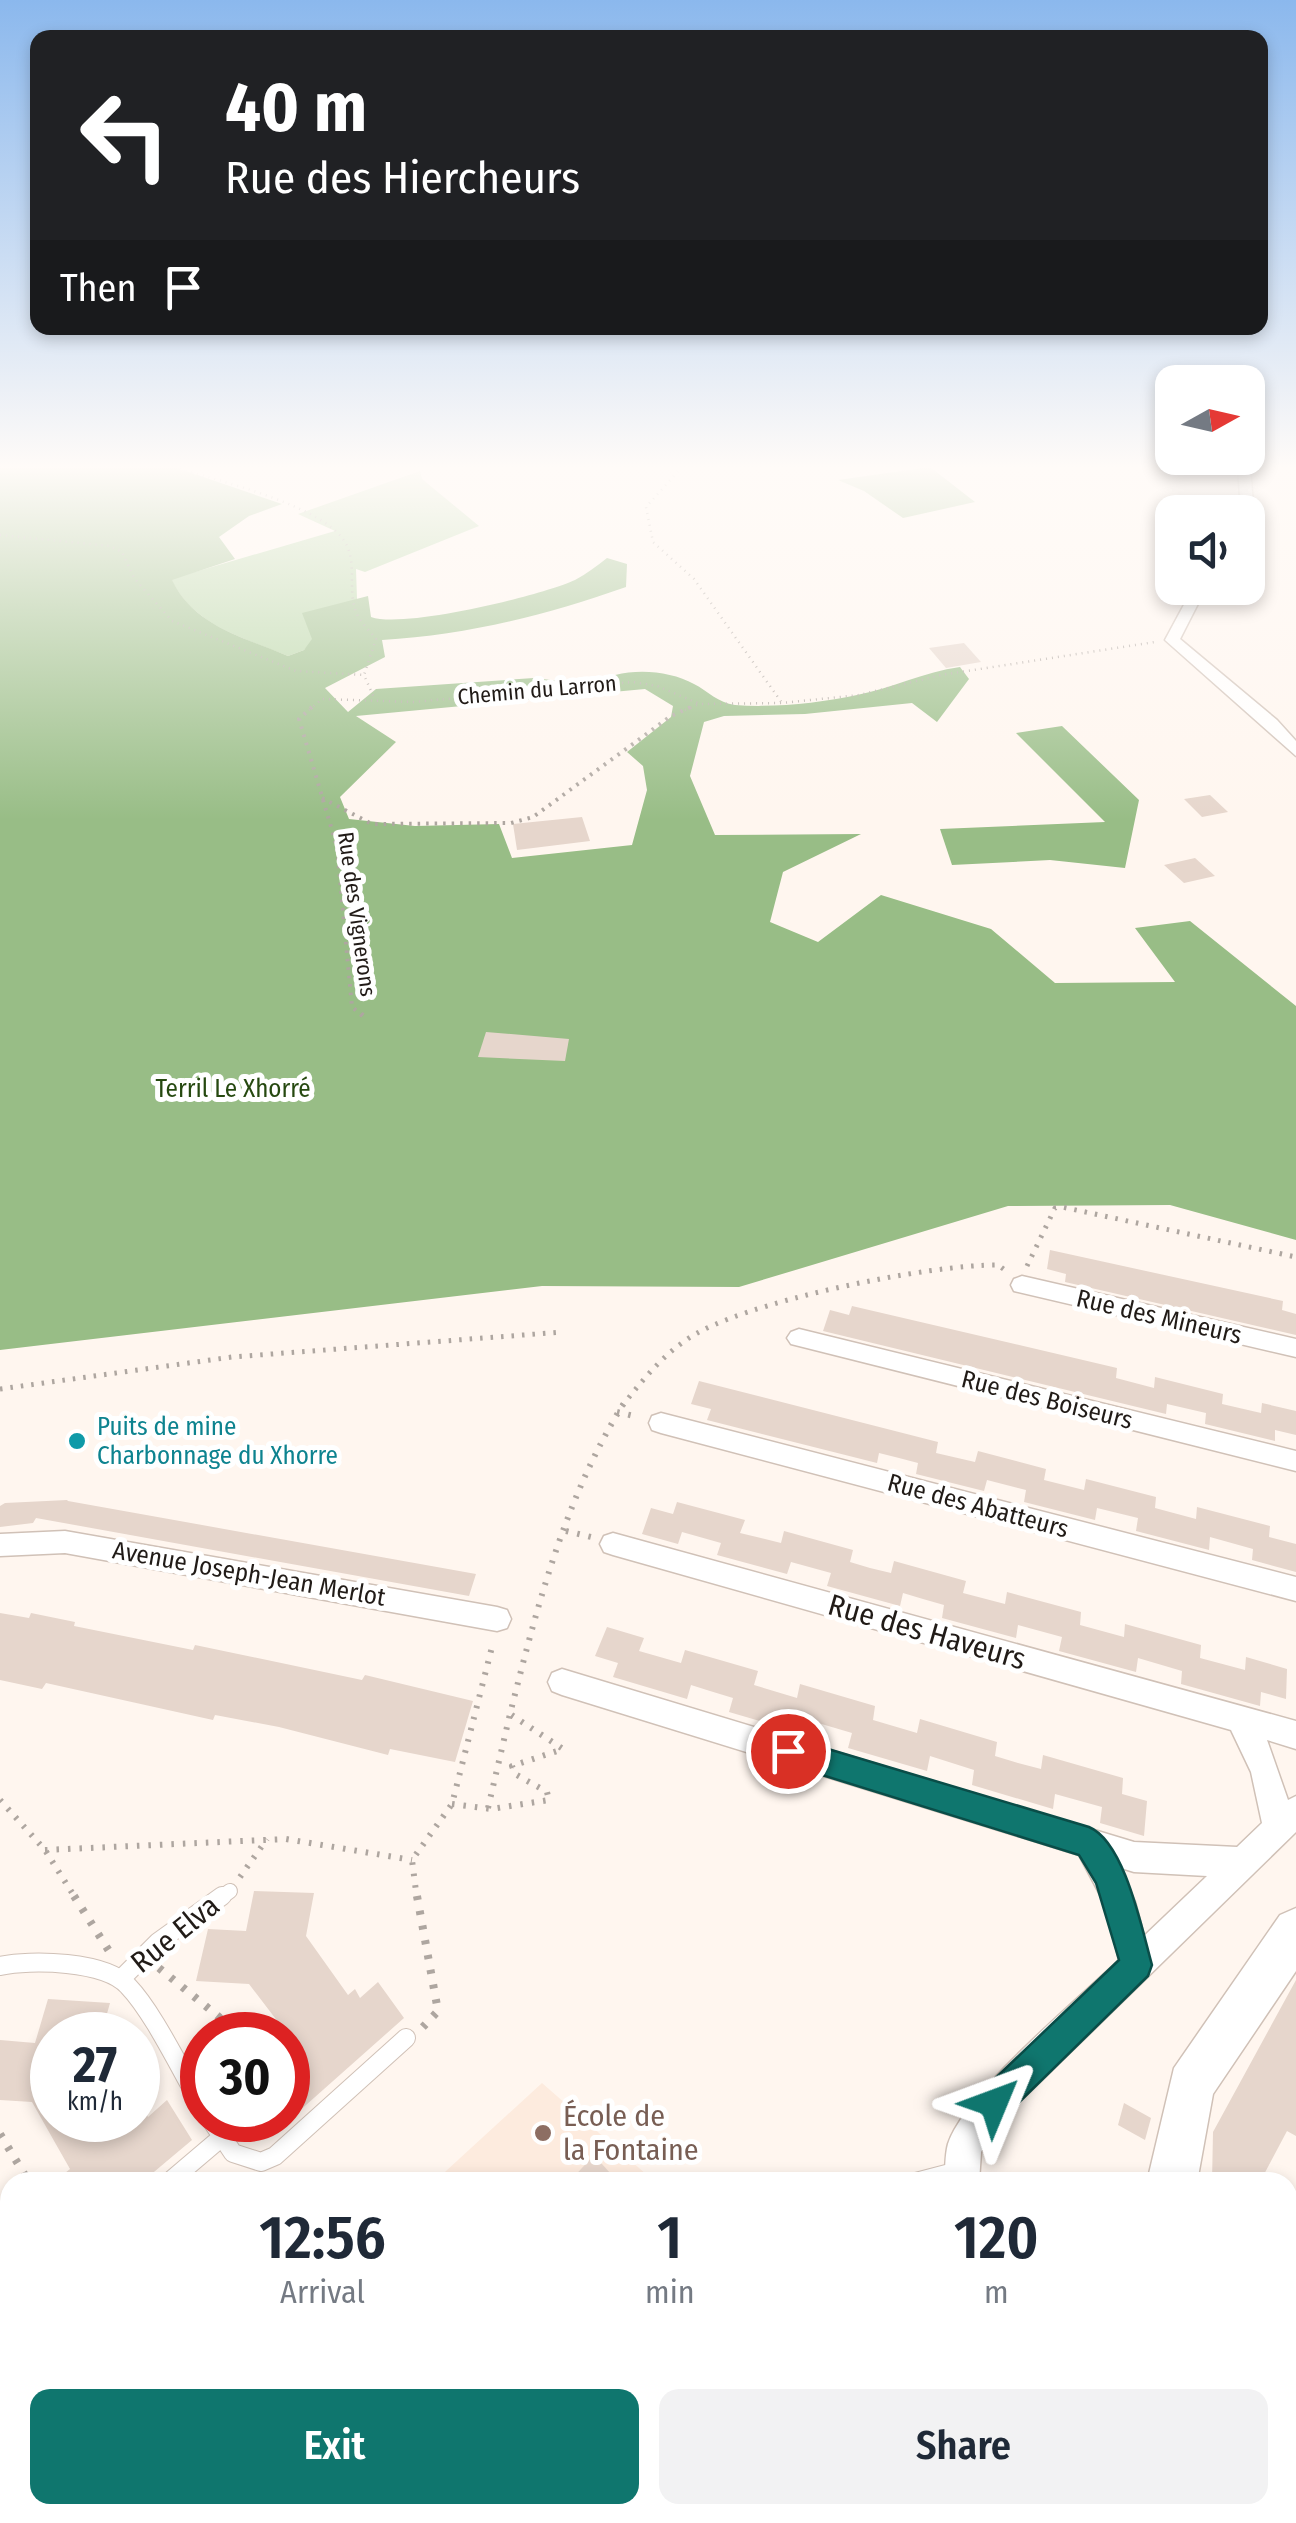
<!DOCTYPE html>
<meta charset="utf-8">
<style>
:root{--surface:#fff;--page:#f2f2f3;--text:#1f2937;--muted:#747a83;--accent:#0f766e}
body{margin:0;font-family:"Fira Sans Condensed",sans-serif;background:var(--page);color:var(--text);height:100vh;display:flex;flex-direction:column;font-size:38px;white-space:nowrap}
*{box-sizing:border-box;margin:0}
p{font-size:32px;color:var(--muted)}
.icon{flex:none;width:55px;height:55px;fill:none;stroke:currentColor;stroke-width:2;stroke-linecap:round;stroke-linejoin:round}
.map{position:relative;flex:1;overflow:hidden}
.panel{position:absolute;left:0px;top:2172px;width:1298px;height:352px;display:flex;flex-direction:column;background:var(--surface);border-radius:30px 30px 0 0;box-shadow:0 5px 15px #0003}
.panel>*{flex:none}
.top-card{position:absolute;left:30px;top:30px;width:1238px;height:305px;border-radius:20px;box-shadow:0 5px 15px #0003;background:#202124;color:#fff;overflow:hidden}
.needle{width:65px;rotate:82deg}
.tools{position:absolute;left:1155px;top:365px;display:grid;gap:20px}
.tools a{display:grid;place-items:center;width:110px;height:110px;border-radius:20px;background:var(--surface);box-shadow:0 5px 15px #0003;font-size:50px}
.speed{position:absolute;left:30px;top:2012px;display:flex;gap:20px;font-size:50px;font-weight:700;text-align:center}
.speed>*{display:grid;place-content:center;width:130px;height:130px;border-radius:50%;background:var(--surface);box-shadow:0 5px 15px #0003;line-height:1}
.speed small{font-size:25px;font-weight:400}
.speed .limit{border:15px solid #d22;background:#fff;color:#111}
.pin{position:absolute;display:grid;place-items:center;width:85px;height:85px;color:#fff;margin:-42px;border:5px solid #fff;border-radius:50%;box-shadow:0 2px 10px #0007}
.me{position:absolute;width:110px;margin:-55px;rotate:46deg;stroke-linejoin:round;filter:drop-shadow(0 0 8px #0008)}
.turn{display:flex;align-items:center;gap:35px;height:210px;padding:0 30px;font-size:45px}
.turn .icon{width:130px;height:130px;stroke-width:2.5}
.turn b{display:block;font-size:70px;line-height:85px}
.then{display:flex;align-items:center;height:95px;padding:0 30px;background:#0003;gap:20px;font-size:38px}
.eta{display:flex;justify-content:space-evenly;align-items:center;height:170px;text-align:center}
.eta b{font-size:60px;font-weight:600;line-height:70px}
.primary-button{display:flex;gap:20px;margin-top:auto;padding:20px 30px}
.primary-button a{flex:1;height:115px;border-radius:20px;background:var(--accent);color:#fff;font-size:40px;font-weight:600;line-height:115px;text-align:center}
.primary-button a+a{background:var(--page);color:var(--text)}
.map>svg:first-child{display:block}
</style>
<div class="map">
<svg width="1296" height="2523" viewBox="0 0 1296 2523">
<rect width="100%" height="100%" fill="#fff6ef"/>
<g fill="#fdebde">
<path d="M542,2083L655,2182H434Z"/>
<path d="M190,2515H568L560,2523H195Z"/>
</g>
<path fill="#b5d6a5" d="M420,471L422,479L479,526L365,572L356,569L357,599L304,650L288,656C242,637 194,626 171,579L335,531L298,514Z"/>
<g fill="#98bd86" fill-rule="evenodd">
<path d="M0,467H174L282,504L249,516L219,537L235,559L172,580C194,626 243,637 288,656L304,650L312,639L302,613L368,596L371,617C404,629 540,596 575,580C586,574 597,566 607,558L627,564L626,587C546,615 468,635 382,640L385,657L325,688L348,712L376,689L534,678L592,685C619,667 665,668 694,684C708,691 718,703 735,705C773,708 820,703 857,695C892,688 924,672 960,667L969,679L937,722L912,703L805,714L724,716L704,722L690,776L715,835L861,834L783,872L770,922L818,942L881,895L991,929L1055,983L1175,982L1135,928L1190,921L1296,1006V1240L1170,1205L1008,1206L739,1287L542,1286L0,1350ZM645,689L673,706L671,717L627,752L643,766L647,790L632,845L512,858L499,824L415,826L349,819L340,797L396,742L356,716Z"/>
<path d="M930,467L975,502L903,518L864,491L838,480Z"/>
<path d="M1062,726L1139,800L1125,868L1050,860L952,865L940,829L1105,822L1016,733Z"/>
</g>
<g fill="#e6d6cc">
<path d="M964,643L981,662L946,668L929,648Z"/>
<path d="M1210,795L1228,812L1202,817L1184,799Z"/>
<path d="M582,817L590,841L517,850L513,824Z"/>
<path d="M1195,858L1215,876L1184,883L1164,865Z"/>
<path d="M486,1032L569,1039L565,1061L478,1057Z"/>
<path d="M1050,1250L1283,1301L1282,1310L1296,1314V1335L1065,1282L1066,1274L1047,1269Z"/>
<path d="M852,1306L1117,1368L1116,1378L1154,1388L1155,1377L1223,1394L1222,1404L1261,1413L1262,1403L1296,1411V1435L1275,1430V1441L1205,1424L1206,1413L1167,1404L1166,1414L823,1331L830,1310L849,1315Z"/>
<path d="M699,1381L938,1442L936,1453L975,1462L978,1451L1046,1469L1044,1480L1084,1490L1086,1479L1156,1497L1155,1508L1196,1519L1197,1507L1270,1526L1269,1537L1296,1544V1572L1252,1560L1253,1549L1210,1537L1209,1550L1136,1531L1138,1518L1097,1508L1095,1520L1024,1502L1026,1490L987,1480L984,1491L916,1474L918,1463L899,1458L879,1453L877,1463L707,1420L711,1409L691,1404Z"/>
<path d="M67,1500L68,1501L476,1574L469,1596L36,1518L33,1523L0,1527V1506L5,1503Z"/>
<path d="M677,1502L745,1520L740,1533L781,1543L784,1531L853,1550L850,1562L870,1568L891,1573L894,1561L966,1581L963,1593L1005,1604L1007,1592L1081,1612L1080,1625L1124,1637L1125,1624L1201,1645L1200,1658L1245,1670L1246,1657L1287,1669L1286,1699L1261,1692L1260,1706L1181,1684L1182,1671L1138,1658L1136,1672L1059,1651L1062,1637L1018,1625L1016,1638L942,1618L944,1605L923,1599L903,1593L900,1606L827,1586L831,1573L791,1562L787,1574L717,1555L721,1543L682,1532L678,1544L642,1534L651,1508L673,1514Z"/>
<path d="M0,1613L29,1618L31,1613L75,1622L74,1626L193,1650L195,1645L362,1680L365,1675L473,1701L455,1762L390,1749L388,1755L279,1727L215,1715L213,1720L46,1683L42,1689L0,1680Z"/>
<path d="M607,1627L644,1638L639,1651L681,1663L685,1650L720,1660L758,1671L754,1685L797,1698L800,1684L875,1706L873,1720L917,1733L920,1719L997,1742L995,1756L1018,1763L1041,1769L1043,1755L1123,1778L1122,1794L1147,1801L1144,1836L1100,1823L1102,1807L1055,1794L1053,1809L972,1785L974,1770L930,1756L927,1771L848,1748L852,1733L808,1720L805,1734L729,1712L733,1698L710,1691L691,1685L687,1699L613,1677L618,1663L595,1656Z"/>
<path d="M254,1891L314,1893L306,1936L348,1995L355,1989L360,1998L378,1982L404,2018L288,2121V2035L249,1984L196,1981L208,1929L246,1931Z"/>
<path d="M1296,1980V2136L1287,2131L1260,2182H1212L1213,2132Z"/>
<path d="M48,1999L110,2003L101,2035H52V2120H138L143,2108L148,2117L167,2100L192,2140L142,2182H54L70,2169L32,2102L0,2100V2040L35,2043Z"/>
<path d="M1124,2103L1151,2118L1145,2140L1118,2125Z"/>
<path d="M594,2155L618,2182H569Z"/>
</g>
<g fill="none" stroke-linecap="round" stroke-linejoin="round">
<g stroke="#d0c1b7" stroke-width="16">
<path id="lane-far1" d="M219,1899L230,1891"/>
</g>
<g stroke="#d0c1b7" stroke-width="20">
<g id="lane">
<path d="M0,1966C30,1959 106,1961 128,1986C154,2013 182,2073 202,2106"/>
<path d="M121,1979L158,1942L222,1896"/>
<path d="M211,2120L233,2153L261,2162L275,2156L406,2038"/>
<path d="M169,2182L222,2137"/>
<path d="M916,2182L958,2171"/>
<path d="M0,2270L10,2264"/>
</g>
</g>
<g stroke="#d0c1b7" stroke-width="3">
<g id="street">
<path d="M1238,467H1250L1254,516L1248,520V512H1241Z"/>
<path d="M1193,588H1206L1180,639L1277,720L1296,741V756L1165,640Z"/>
<path d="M1022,1276L1296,1339V1357L1014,1291L1011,1285L1014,1279Z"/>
<path d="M799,1329L1296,1451V1471L791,1344L787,1338L791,1332Z"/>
<path d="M661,1413L1296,1577V1601L661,1433L652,1430L649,1423L652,1416Z"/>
<path d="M65,1531L497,1607L507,1610L511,1619L507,1628L497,1631L65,1553L0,1556V1534Z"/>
<path d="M613,1533L1296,1721V1749L1267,1740L1288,1800L1296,1796V1832L1006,2115L981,2152L979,2182H945C945,2170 945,2155 948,2144C964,2094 1077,2000 1119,1960L1106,1906L1079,1855L562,1695L552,1691L548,1682L552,1673L562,1669L1134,1842L1237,1847L1262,1823L1251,1772L1231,1730L613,1555L604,1552L600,1544L604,1536ZM1118,1867L1134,1872L1207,1876L1144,1936L1135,1902Z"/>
</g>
</g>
<g stroke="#d0c1b7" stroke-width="3">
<g id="secondary">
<path d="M1296,1908V1971L1213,2094L1197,2182H1147L1174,2068L1280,1915Z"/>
<path d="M1296,2324V2378L1288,2382V2328Z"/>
<path d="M1288,2489L1296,2493V2523H1257L1254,2515H1288Z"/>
<path d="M1079,2515H1137L1134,2523H1076Z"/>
</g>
</g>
<g stroke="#aea6a0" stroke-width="2.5" stroke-dasharray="1 5" stroke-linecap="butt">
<path d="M174,467C214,480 330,506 347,546C357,568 347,593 357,614C361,623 370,631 376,639L364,675L375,700"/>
<path d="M682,467L646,507L653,542L694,579L782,703"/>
<path d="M0,535L110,546L122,552L134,578L172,621L296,671L364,675"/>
<path d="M309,710L322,699L413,702L633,682L657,686L700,704L782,703L859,695L941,675L1155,642"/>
<path d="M685,710L697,705"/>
</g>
<g stroke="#aea6a0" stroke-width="4" stroke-dasharray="2.5 6" stroke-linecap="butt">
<path d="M312,707L299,719L337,847L352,1007L364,1017"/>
<path d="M322,798L372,824L511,823L533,817L671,716L691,707"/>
</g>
<g stroke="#aea6a0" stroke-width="5" stroke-dasharray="2.5 8" stroke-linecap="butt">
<path d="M361,1014L366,1018"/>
<path d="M1027,1266L1055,1208L1062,1207L1296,1257"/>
<path d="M0,1389L232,1357L563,1332"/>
<path d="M622,1406C642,1381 660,1358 686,1340C739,1302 931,1264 998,1265L1006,1271"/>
</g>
<g stroke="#aea6a0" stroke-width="6" stroke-dasharray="2.5 9" stroke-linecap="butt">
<path d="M617,1412L638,1417"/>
<path d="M566,1531L591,1537"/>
<path d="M0,1800L45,1850L76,1899"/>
<path d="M452,1804L491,1809L549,1800L547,1792L515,1774L512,1766L563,1749L510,1714C537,1607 565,1497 624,1403"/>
<path d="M488,1808L510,1714"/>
<path d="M45,1850L286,1839L412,1860"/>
<path d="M240,1877L267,1839"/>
<path d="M417,1899L412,1860L452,1804L493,1643"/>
</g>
<g stroke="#aea6a0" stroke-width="8" stroke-dasharray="4 11" stroke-linecap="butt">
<path d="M74,1896L109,1951"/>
<path d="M417,1896L438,2011L421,2029"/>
<path d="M159,1968L219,2017L230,2035"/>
<path d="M0,2134L29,2182"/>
</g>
<use href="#lane-far1" stroke="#fff" stroke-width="14"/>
<use href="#lane" stroke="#fff" stroke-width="18"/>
<use href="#street" fill="#fff" fill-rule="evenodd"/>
<use href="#secondary" fill="#fff" fill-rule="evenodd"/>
</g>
<linearGradient id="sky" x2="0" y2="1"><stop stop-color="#8bb8ed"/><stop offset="0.57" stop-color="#fffbf8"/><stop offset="1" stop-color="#fffbf8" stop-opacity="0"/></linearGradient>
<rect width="1296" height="820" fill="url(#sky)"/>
<path fill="#0f766e" stroke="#0a4d48" stroke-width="2.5" d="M788,1737L1089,1827C1125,1842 1142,1930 1152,1965L1148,1976L1006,2115L994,2120L982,2115L977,2103L982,2091L1119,1960L1096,1883L1079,1855L777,1761L773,1751L777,1741Z"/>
<circle fill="#0f9aa8" stroke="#fff" stroke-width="4" cx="77" cy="1441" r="10"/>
<circle fill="#8d6e63" stroke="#fff" stroke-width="4" cx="543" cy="2133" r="10"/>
<g text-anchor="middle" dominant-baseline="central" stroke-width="10" stroke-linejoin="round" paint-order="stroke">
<g font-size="22" fill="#211b17" stroke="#fff">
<text transform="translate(537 690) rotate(-5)">Chemin du Larron</text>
<text transform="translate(357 914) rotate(82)">Rue des Vignerons</text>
</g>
<g font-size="25" fill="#264910" stroke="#fff">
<text x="233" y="1089">Terril Le Xhorré</text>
</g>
<g font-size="25" fill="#211b17" stroke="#fff">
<text transform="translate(1159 1317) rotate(13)">Rue des Mineurs</text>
<text transform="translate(1047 1400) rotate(14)">Rue des Boiseurs</text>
<text transform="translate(978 1506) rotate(15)">Rue des Abatteurs</text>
<text transform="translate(249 1574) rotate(10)">Avenue Joseph-Jean Merlot</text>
</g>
<g font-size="25" fill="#0d838f" stroke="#fff" text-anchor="start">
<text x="97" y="1427">Puits de mine<tspan x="97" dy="29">Charbonnage du Xhorre</tspan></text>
</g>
<g font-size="30" fill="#211b17" stroke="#fff">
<text transform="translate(927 1632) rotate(16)">Rue des Haveurs</text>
<text transform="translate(175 1934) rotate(-39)">Rue Elva</text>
</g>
<g font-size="30" fill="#785e54" stroke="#fff" text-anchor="start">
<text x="563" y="2116">École de<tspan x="563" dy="34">la Fontaine</tspan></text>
</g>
</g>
</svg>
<div class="tools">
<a><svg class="needle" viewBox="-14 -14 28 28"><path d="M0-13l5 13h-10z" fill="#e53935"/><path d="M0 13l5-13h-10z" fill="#747a83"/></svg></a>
<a><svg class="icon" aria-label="sound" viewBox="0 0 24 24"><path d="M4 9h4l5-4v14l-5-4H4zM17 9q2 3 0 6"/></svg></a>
</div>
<div class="speed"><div>27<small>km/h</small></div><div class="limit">30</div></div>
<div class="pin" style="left:788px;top:1751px;background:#d93025"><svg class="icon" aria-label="arrive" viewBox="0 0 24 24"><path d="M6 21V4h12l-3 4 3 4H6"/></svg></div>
<svg class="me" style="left:994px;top:2103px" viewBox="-20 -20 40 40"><path d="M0-17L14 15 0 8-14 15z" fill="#0f766e" stroke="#fff" stroke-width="4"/></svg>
<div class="top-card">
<div class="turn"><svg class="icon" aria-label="left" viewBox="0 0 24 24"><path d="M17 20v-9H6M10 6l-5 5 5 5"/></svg><div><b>40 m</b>Rue des Hiercheurs</div></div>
<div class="then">Then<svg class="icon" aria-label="arrive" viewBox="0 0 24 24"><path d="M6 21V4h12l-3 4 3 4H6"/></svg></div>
</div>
<section class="panel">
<div class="eta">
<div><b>12:56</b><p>Arrival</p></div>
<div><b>1</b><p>min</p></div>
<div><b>120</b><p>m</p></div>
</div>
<div class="primary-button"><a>Exit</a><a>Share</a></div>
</section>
</div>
